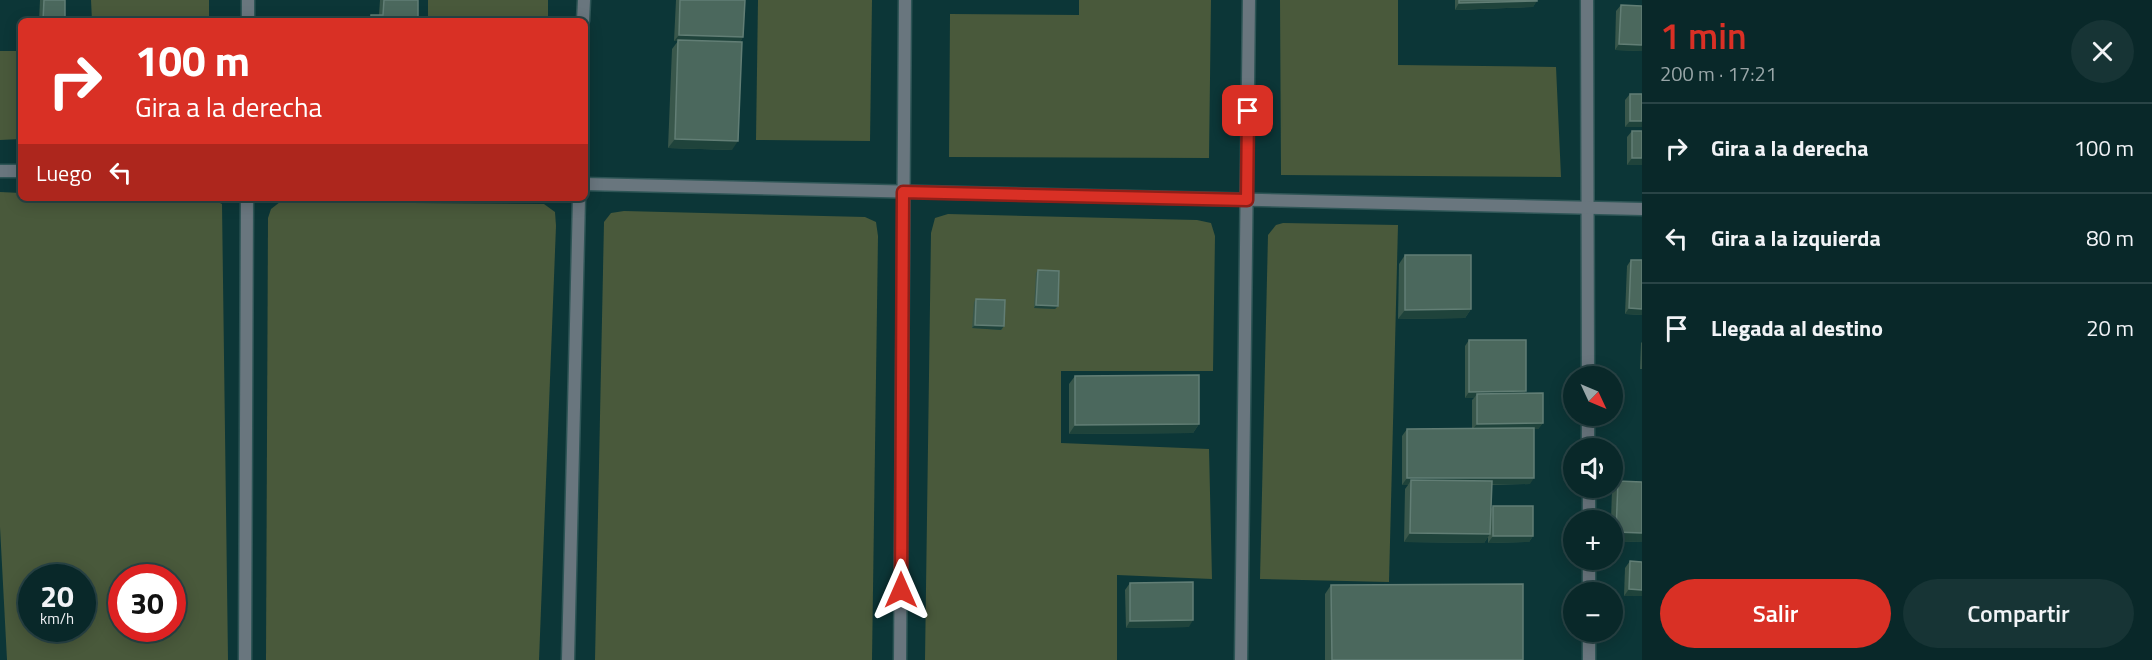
<!DOCTYPE html>
<html lang="es">
<meta charset="utf-8">
<style>
:root{--surface:#092829;--page:#173435;--text:#f1f3f6;--muted:#99a6a8;--line:#294446;--accent:#d93025}
body{margin:0;font-family:"Titillium Web",sans-serif;background:var(--page);color:var(--text);height:100vh;display:flex;flex-direction:column;font-size:22px;white-space:nowrap}
*{box-sizing:border-box;margin:0}
p{font-size:20px;color:var(--muted)}
.icon{flex:none;width:33px;height:33px;fill:none;stroke:currentColor;stroke-width:2;stroke-linecap:round;stroke-linejoin:round}
.map{position:relative;flex:1;overflow:hidden}
.drawer{display:flex;flex-direction:column;background:var(--surface);width:510px}
.drawer>*{flex:none}
.top-card{position:absolute;left:18px;top:18px;width:570px;height:183px;border-radius:9px;box-shadow:0 3px 15px #0003,0 0 0 2px var(--line);background:#d93025;color:#fff;overflow:hidden}
.needle{width:39px;rotate:134deg}
.controls{position:absolute;left:1563px;top:366px;display:grid;gap:12px}
.controls a{display:grid;place-items:center;width:60px;height:60px;border-radius:50%;background:var(--surface);box-shadow:0 3px 15px #0003,0 0 0 2px var(--line);font-size:30px}
.speed{position:absolute;left:18px;top:564px;display:flex;gap:12px;font-size:30px;font-weight:700;text-align:center}
.speed>*{display:grid;place-content:center;width:78px;height:78px;border-radius:50%;background:var(--surface);box-shadow:0 3px 15px #0003,0 0 0 2px var(--line);line-height:1}
.speed small{font-size:15px;font-weight:400}
.speed .limit{border:9px solid #d22;background:#fff;color:#111}
.pin{position:absolute;display:grid;place-items:center;width:51px;height:51px;color:#fff;margin:-26px;border-radius:12px;box-shadow:0 3px 9px #0006}
.me{position:absolute;width:66px;margin:-33px;rotate:0deg;stroke-linejoin:round;filter:drop-shadow(0 0 4px #0008)}
.turn{display:flex;align-items:center;gap:21px;height:126px;padding:0 18px;font-size:27px}
.turn .icon{width:78px;height:78px;stroke-width:2.5}
.turn b{display:block;font-size:42px;line-height:51px}
.then{display:flex;align-items:center;height:57px;padding:0 18px;background:#0003;gap:12px;font-size:22px}
.round{display:grid;place-items:center;flex:none;width:63px;height:63px;border-radius:32px;background:var(--page)}
.headline{display:flex;align-items:center;justify-content:space-between;height:102px;padding:0 18px}
h1{font-size:36px;font-weight:600;line-height:45px;color:var(--accent)}
.action{display:flex;gap:12px;margin-top:auto;padding:12px 18px}
.action a{flex:1;height:69px;border-radius:36px;background:var(--accent);color:#fff;font-size:24px;font-weight:600;line-height:69px;text-align:center}
.action a+a{background:var(--page);color:var(--text)}
ul{padding:0;list-style:none}
li{display:flex;align-items:center;gap:18px;height:90px;padding:0 18px;border-top:2px solid var(--line)}
li div{flex:1}
li b{display:block;font-size:22px}
li em{font-style:normal}
main{display:flex;flex:1;min-height:0}
.map>svg:first-child{display:block}
</style>
<main>
<div class="map">
<svg width="1642" height="660" viewBox="0 0 1642 660">
<rect width="100%" height="100%" fill="#0c3637"/>
<g fill="#49593b" fill-rule="evenodd">
<path d="M91,0H209V21H92Z"/>
<rect x="428" y="0" width="120" height="21"/>
<path d="M758,0H872L870,141L756,140Z"/>
<path d="M1079,0H1211L1209,158L949,157L950,14L1079,15Z"/>
<path d="M1280,0H1398V65L1556,67L1561,177L1281,175Z"/>
<path d="M0,51H21V139L0,140Z"/>
<path d="M0,192L21,193V198H210L222,204L228,660H7L0,527ZM32,578H82V628H32ZM122,578H172V628H122Z"/>
<path d="M280,202L544,204L555,212L556,226L539,660H266L268,218L271,209Z"/>
<path d="M624,211L865,217L876,222L878,236L872,660H595L604,222L611,213Z"/>
<path d="M948,214L1197,220L1211,223L1215,236L1213,371H1061V443L1209,449L1212,579L1117,575V660H925L931,233L935,218Z"/>
<path d="M1283,223L1398,225L1389,582L1260,579L1268,235L1276,225Z"/>
</g>
<g fill="none" stroke-linecap="round" stroke-linejoin="round">
<g stroke="#2e5556" stroke-width="15">
<g id="minor">
<path d="M1587,0L1588,376"/>
<path d="M248,21V0"/>
<path d="M583,21L584,0"/>
<path d="M0,171H21"/>
<path d="M585,184L1642,209"/>
<path d="M1588,416V448"/>
<path d="M1589,488V520"/>
<path d="M1589,560V592"/>
<path d="M1589,632V660"/>
<path d="M245,660L247,198"/>
<path d="M568,660L579,198"/>
<path d="M900,660L905,0"/>
<path d="M1241,660L1249,0"/>
</g>
</g>
<use href="#minor" stroke="#69767e" stroke-width="12"/>
</g>
<g fill="#39574b">
<path d="M40,0H65V21H39Z"/>
<path d="M380,0H418V21H367L371,15H379Z"/>
<path d="M676,0H745L743,37L740,42L732,150L668,148L672,49L678,41H674Z"/>
<path d="M1455,0H1537L1533,7L1455,10Z"/>
<path d="M1621,5L1642,51L1615,50L1616,11Z"/>
<path d="M1630,94H1642V127H1625V100Z"/>
<path d="M1632,131L1642,165H1627V137Z"/>
<path d="M1405,255L1471,309L1465,318L1398,319L1399,264Z"/>
<path d="M1631,260H1642V315L1625,314L1627,266Z"/>
<path d="M1038,270L1058,306L1055,309L1034,308L1036,273Z"/>
<path d="M976,299L1004,326L1001,330L972,328L974,302Z"/>
<path d="M1469,340L1524,393L1543,423L1538,429H1534L1530,484L1491,485V509L1493,506L1533,536L1529,542L1488,543V537L1484,543L1404,542L1405,489L1408,485H1402V436L1407,429H1472V400L1474,398H1465V346Z"/>
<path d="M1642,342V369H1640L1641,343Z"/>
<path d="M1075,376L1199,424L1193,433L1069,434V384Z"/>
<path d="M1618,481L1642,482V542L1612,541V520H1611L1612,490Z"/>
<path d="M1630,561L1642,596H1624L1625,568Z"/>
<path d="M1130,583L1189,627L1126,628L1125,590Z"/>
<path d="M1331,585L1523,660H1325V594Z"/>
</g>
<g fill="#1f433b">
<path d="M1537,1L1533,7L1455,10L1459,3Z"/>
<path d="M679,35L743,37L739,44L674,41Z"/>
<path d="M1619,44L1642,45V51L1615,50Z"/>
<path d="M1630,121H1642V127H1625Z"/>
<path d="M675,139L738,141L732,150L668,148Z"/>
<path d="M1632,158H1642V165H1627Z"/>
<path d="M1036,305L1058,306L1055,309L1034,308Z"/>
<path d="M1629,308L1642,309V315L1625,314Z"/>
<path d="M1471,309L1465,318L1398,319L1405,310Z"/>
<path d="M975,325L1004,326L1001,330L972,328Z"/>
<path d="M1526,391L1522,397L1477,394L1474,398H1465L1469,392Z"/>
<path d="M1543,423L1538,429L1472,430L1477,424Z"/>
<path d="M1199,424L1193,433L1069,434L1075,425Z"/>
<path d="M1407,478H1534L1530,484L1411,485V480L1408,485H1402Z"/>
<path d="M1616,532L1642,533V542L1612,541V537Z"/>
<path d="M1410,533L1490,534L1484,543L1404,542Z"/>
<path d="M1493,536H1533L1529,542L1488,543Z"/>
<path d="M1629,589L1642,590V596H1624Z"/>
<path d="M1193,620L1189,627L1126,628L1130,621Z"/>
</g>
<g fill="#4b685d" stroke="#627e75" stroke-width="1.5">
<path d="M44,0H65V21H43Z"/>
<path d="M384,0H418V21H371V15H383Z"/>
<path d="M680,0H745L743,37L679,35Z"/>
<path d="M1459,0H1537V1L1459,3Z"/>
<path d="M1621,5L1642,6V45L1619,44Z"/>
<path d="M678,40L742,42L738,141L675,139Z"/>
<rect x="1630" y="94" width="12" height="27"/>
<rect x="1632" y="131" width="10" height="27"/>
<path d="M1405,255H1471V309L1405,310Z"/>
<path d="M1631,260H1642V309L1629,308Z"/>
<path d="M1038,270L1059,271L1058,306L1036,305Z"/>
<path d="M976,299L1005,300L1004,326L975,325Z"/>
<path d="M1469,340H1526V391L1469,392Z"/>
<path d="M1199,375V424L1075,425V376Z"/>
<path d="M1543,393V423L1477,424V394Z"/>
<path d="M1534,428V478H1407V429Z"/>
<path d="M1411,480L1492,481L1490,534L1410,533Z"/>
<path d="M1618,481L1642,482V533L1616,532Z"/>
<rect x="1493" y="506" width="40" height="30"/>
<path d="M1630,561L1642,562V590L1629,589Z"/>
<path d="M1193,582V620L1130,621V583Z"/>
<path d="M1523,584V660H1332L1331,585Z"/>
</g>
<g fill="none" stroke-linecap="round" stroke-linejoin="round">
<g stroke="#8d1f18" stroke-width="15">
<path id="route" d="M901,590L903,192L1247,200L1248,111"/>
</g>
<use href="#route" stroke="#d93025" stroke-width="10"/>
</g>
</svg>
<div class="controls">
<a><svg class="needle" viewBox="-14 -14 28 28"><path d="M0-13l5 13h-10z" fill="#e53935"/><path d="M0 13l5-13h-10z" fill="#99a6a8"/></svg></a>
<a><svg class="icon" aria-label="sound" viewBox="0 0 24 24"><path d="M4 9h4l5-4v14l-5-4H4zM17 9q2 3 0 6"/></svg></a>
<a>+</a>
<a>−</a>
</div>
<div class="speed"><div>20<small>km/h</small></div><div class="limit">30</div></div>
<div class="pin" style="left:1248px;top:111px;background:#d93025"><svg class="icon" aria-label="arrive" viewBox="0 0 24 24"><path d="M6 21V4h12l-3 4 3 4H6"/></svg></div>
<svg class="me" style="left:901px;top:590px" viewBox="-20 -20 40 40"><path d="M0-17L14 15 0 8-14 15z" fill="#d93025" stroke="#fff" stroke-width="4"/></svg>
<div class="top-card">
<div class="turn"><svg class="icon" aria-label="right" viewBox="0 0 24 24"><path d="M7 20v-9h11M14 6l5 5-5 5"/></svg><div><b>100 m</b>Gira a la derecha</div></div>
<div class="then">Luego<svg class="icon" aria-label="left" viewBox="0 0 24 24"><path d="M17 20v-9H6M10 6l-5 5 5 5"/></svg></div>
</div>
</div>
<section class="drawer">
<div class="headline"><div><h1>1 min</h1><p>200 m · 17:21</p></div><a class="round"><svg class="icon" aria-label="close" viewBox="0 0 24 24"><path d="M6 6l12 12M18 6L6 18"/></svg></a></div>
<ul>
<li><svg class="icon" aria-label="right" viewBox="0 0 24 24"><path d="M7 20v-9h11M14 6l5 5-5 5"/></svg><div><b>Gira a la derecha</b></div><em>100 m</em></li>
<li><svg class="icon" aria-label="left" viewBox="0 0 24 24"><path d="M17 20v-9H6M10 6l-5 5 5 5"/></svg><div><b>Gira a la izquierda</b></div><em>80 m</em></li>
<li><svg class="icon" aria-label="arrive" viewBox="0 0 24 24"><path d="M6 21V4h12l-3 4 3 4H6"/></svg><div><b>Llegada al destino</b></div><em>20 m</em></li>
</ul>
<div class="action"><a>Salir</a><a>Compartir</a></div>
</section>
</main>
